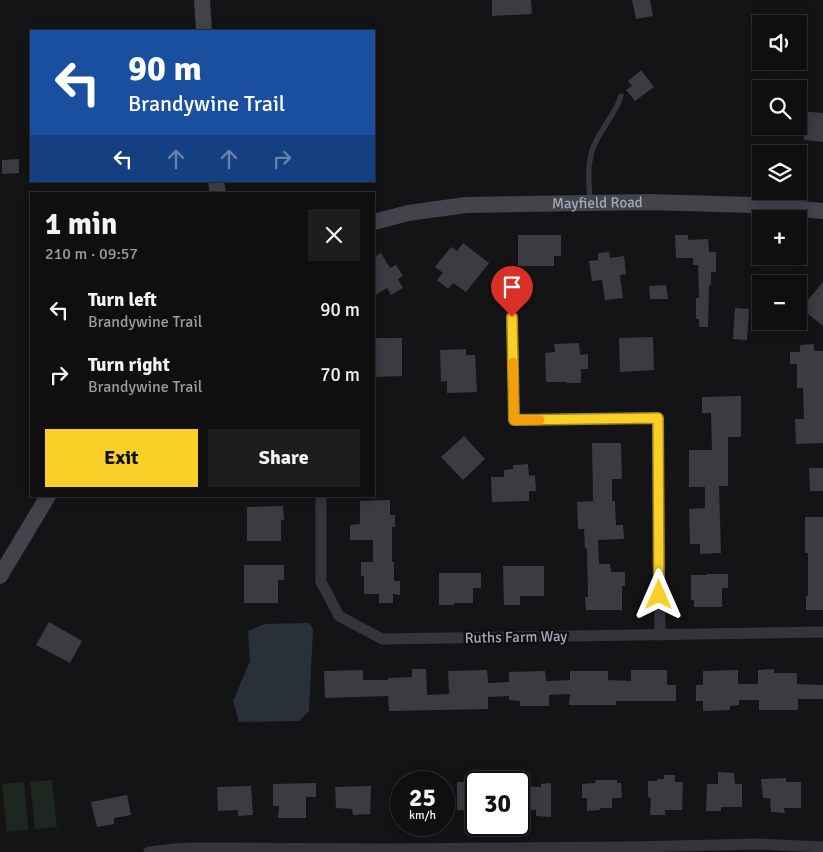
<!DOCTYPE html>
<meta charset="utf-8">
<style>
:root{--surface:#0f0f10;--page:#1d1d1e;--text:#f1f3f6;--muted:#9b9c9f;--line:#2f2f30;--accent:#fad028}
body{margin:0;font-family:Signika,sans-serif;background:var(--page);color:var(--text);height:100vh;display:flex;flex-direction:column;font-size:19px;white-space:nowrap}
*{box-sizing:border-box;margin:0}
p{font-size:16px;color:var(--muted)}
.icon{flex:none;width:28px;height:28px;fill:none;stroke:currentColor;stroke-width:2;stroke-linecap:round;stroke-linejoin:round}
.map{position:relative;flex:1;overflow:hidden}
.details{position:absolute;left:30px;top:192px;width:345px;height:305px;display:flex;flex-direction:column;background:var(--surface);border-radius:0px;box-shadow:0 2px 12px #0003,0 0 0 1px var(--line)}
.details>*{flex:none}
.top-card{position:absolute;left:30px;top:30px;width:345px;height:152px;border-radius:0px;box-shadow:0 2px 12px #0003,0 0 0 1px var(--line);background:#1a4fa0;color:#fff;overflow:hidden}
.controls{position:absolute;left:752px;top:15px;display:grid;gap:10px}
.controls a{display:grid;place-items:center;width:55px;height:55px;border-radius:0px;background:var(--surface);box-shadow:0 2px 12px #0003,0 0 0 1px var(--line);font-size:25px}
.speed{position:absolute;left:390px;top:771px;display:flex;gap:10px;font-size:25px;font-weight:700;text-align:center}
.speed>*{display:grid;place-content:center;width:65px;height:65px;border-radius:50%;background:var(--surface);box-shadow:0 2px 12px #0003,0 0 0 1px var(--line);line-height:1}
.speed small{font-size:12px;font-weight:400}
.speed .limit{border:2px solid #111;border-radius:8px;background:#fff;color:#111}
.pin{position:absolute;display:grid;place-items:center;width:42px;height:42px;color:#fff;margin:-51px -21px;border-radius:50% 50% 50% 0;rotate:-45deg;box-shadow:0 0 5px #0007}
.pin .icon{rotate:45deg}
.me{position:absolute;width:55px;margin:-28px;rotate:0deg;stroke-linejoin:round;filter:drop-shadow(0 0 4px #0008)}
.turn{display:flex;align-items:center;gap:18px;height:105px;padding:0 15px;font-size:22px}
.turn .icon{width:65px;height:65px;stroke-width:2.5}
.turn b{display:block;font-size:35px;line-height:42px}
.lanes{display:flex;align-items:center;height:48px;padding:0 15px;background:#0003;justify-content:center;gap:25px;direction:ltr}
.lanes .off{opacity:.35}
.round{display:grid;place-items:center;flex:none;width:52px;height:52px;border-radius:0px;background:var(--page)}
.overview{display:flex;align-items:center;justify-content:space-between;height:85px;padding:0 15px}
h1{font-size:30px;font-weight:700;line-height:38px}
.button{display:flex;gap:10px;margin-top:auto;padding:10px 15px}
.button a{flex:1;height:58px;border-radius:0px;background:var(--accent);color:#111;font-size:20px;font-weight:700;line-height:58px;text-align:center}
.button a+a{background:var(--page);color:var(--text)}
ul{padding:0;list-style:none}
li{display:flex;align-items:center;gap:15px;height:65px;padding:0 15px}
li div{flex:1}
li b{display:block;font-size:19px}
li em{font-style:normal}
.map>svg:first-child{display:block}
</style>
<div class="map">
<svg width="823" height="852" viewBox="0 0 823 852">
<rect width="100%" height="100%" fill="#141416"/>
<g fill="#1e2620">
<path d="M52,780L57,827L35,829L30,782Z"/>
<path d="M24,782L28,829L7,832L2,784Z"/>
</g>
<path fill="#29303a" d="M309,623L313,629L309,711L299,721L239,722L233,701L250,661L248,631L264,624Z"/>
<g fill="#3b3c41">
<path d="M492,0H531L532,14L492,16Z"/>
<path d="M632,0H650L653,16L636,19Z"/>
<path d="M641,70L654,87L635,101L626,90L632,86L628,81Z"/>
<path d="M799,111L823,113V142L804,140V135H799Z"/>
<path d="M19,159V173L2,174V160Z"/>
<path d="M518,235H561V256H554V266H518Z"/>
<path d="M675,235H688V240L708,239L709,252H716V272H711V285H709L708,327H699V319H696V298H699L698,265H693V258H676Z"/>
<path d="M463,243L489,263L466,292L453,283L448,289L437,280L443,273L435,267L451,247L457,251Z"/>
<path d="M609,252L610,258L624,256L626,274L620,275L623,298L605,300L602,280L592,281L589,261L598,260V253Z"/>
<path d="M381,253L390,268L396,265L403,276L398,279L403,288L391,295L387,288L374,296V257Z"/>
<path d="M823,282V326L801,308Z"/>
<path d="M666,285L668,299H650L649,286Z"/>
<path d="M735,308L749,309L747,340L733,339Z"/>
<path d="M653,337L654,370L620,372L619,338Z"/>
<path d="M374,338H402V376L374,377Z"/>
<path d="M579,343L580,355L588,354V369H581V383H567V382H546L545,353L555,352L554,344Z"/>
<path d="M814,344V351H823V443L796,444L795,419H804L803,388H797V364H790V352H800V345Z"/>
<path d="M466,349V355H475L477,392L447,393V381L441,382L440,350Z"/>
<path d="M741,396V437H728V486H719L721,553L700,554V544H690L689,509L705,508V487H689V450H712L711,413H702V397Z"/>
<path d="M464,436L485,459L463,480L441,457Z"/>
<path d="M592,443H621L622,479H612V501H615L616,525H623L624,539L598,540L599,564H610L611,572H625V586H622V610H586L585,597H588L587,548L585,549L584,529H578L577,502L593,501Z"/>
<path d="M528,464L529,476L535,475L536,491H529V501L492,502L491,477H504V470L513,469V465Z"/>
<path d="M809,468H823V491H810Z"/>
<path d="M390,500V515H395V527H392V562H394V581H400V595L393,594V603H379V594H364V576H361V562H373V540H350V525L360,524V501Z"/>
<path d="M283,506L284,520H281V541H247V507Z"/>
<path d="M805,517H823V610H806V596H808V553H805Z"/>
<path d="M244,565H284V580H278V603H244Z"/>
<path d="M503,566H544V596H520V605H504Z"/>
<path d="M439,573H481V588H473V603H454V605H439Z"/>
<path d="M707,574H728V588H722V607H694V600H691V575H707Z"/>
<path d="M49,622L82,641L70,663L36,645Z"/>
<path d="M412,669H426L427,695L449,694L448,671L487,670L488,683L509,682V672L545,671L546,681L570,680V671H608V680L631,681V670H667V685H676V701H616V705H569L570,694L549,695V706H520V701L509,700V696L488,697V709L389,711L388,696L325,698L324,671L363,670V680H388V678L412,677Z"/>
<path d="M774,669V673H797V684L823,685V699H798V710H759V700H739V705L730,706V710L703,711V701H696V685H703V671L738,670V684H758V670Z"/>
<path d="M718,772L734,773L735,784H742V807H721V811H706L707,784H718Z"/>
<path d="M664,775H675V782H683L682,810H665V815H650L651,798L648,797V781H657V779H664Z"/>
<path d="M786,778V782H801V808H784L785,813L771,812L770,798H763L761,779Z"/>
<path d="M596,780H617V783H621L622,798H612V808H600V810L587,811V798H582V784L595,783Z"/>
<path d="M457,782H476V811L457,810Z"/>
<path d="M316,783V797H306V818H278L279,806H273V784Z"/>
<path d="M551,783V817L536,816V810L519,809V786L541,787V784Z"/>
<path d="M251,786L253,815L238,816V810L218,811L217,787Z"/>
<path d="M371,786L370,814L353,815L352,809L336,808L335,787Z"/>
<path d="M127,795L131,815L114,818V824L97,827L91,802Z"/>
</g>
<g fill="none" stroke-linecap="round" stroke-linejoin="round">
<path stroke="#34353b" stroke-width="5.5" d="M590,201C589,184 587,167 592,151C598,131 615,116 621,96"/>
<g stroke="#34353b" stroke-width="11">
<path d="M512,317L514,420L658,418L660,635"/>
<path d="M321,496V582L339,616L382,639L823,632"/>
<path d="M149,852L175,849L192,848L386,849L630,847L759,844L823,847"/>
</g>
<g stroke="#42434b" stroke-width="16">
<path d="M202,0L204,31"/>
<path d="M216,181L218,194"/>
<path id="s1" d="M374,222L408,213L466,205L648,202L752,205L823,211"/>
<path d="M0,576L48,496"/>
</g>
</g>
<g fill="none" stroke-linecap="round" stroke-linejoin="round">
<g stroke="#a2871a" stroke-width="12">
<path id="route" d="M512,317L514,420L658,418L659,595"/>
</g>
<use href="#route" stroke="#fad028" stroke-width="9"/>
<path stroke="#f59e0b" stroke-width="9" d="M513,362L514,420H540"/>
</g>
<g text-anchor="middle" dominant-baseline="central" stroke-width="5" stroke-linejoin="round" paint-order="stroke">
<g font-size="15" fill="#a5a8b7" stroke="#0f0f11">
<text stroke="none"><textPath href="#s1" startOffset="225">Mayfield Road</textPath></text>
<text transform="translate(516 637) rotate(-1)">Ruths Farm Way</text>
</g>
</g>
</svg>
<div class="controls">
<a><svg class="icon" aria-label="sound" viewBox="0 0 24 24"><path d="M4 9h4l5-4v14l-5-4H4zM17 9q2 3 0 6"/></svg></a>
<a><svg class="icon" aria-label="search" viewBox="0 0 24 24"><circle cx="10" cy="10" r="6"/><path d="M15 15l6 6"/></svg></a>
<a><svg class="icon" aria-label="layers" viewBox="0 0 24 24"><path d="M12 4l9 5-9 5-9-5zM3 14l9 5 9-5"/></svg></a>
<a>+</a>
<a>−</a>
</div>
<div class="speed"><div>25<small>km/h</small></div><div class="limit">30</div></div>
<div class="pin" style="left:512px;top:317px;background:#d93025"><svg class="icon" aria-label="arrive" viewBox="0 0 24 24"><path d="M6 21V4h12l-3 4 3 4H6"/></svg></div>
<svg class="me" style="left:659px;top:595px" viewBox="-20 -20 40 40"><path d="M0-17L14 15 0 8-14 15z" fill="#fad028" stroke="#fff" stroke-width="4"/></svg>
<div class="top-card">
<div class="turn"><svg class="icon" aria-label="left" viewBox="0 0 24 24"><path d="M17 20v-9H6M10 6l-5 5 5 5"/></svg><div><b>90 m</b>Brandywine Trail</div></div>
<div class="lanes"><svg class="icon" aria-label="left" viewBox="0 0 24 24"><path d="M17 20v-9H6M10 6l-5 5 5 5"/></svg><svg class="icon off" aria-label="ahead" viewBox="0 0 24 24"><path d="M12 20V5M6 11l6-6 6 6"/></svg><svg class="icon off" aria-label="ahead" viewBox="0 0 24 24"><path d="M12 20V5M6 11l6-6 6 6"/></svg><svg class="icon off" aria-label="right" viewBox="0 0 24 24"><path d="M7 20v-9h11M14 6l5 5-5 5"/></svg></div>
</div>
<section class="details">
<div class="overview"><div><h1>1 min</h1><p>210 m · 09:57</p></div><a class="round"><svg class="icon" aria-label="close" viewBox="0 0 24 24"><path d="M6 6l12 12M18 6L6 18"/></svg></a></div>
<ul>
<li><svg class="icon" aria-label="left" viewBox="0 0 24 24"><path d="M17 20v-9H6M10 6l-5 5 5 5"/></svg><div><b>Turn left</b><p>Brandywine Trail</p></div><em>90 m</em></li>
<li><svg class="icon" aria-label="right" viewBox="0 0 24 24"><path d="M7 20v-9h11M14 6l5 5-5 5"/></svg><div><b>Turn right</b><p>Brandywine Trail</p></div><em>70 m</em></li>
</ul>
<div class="button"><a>Exit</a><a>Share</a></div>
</section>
</div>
